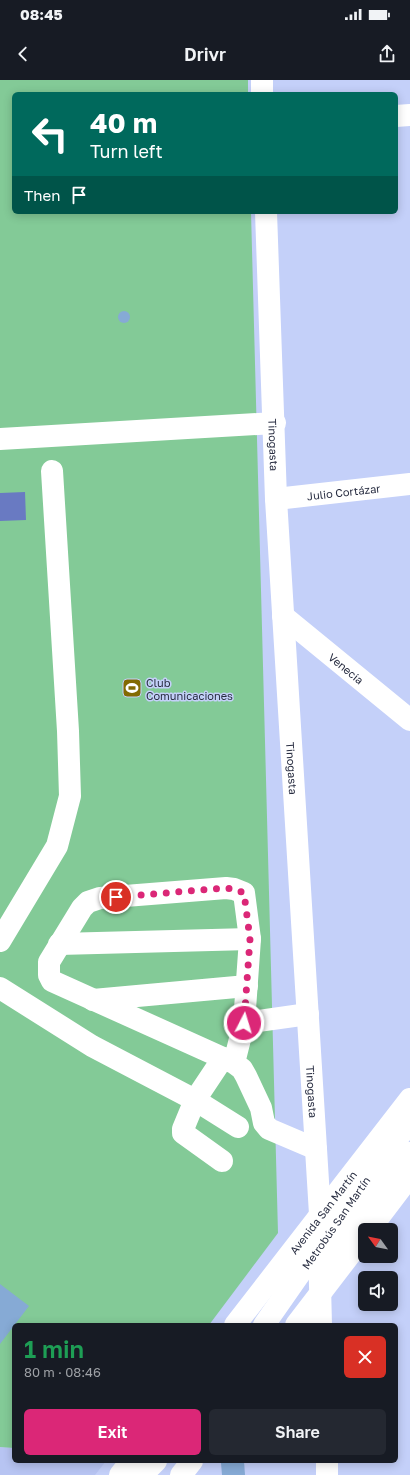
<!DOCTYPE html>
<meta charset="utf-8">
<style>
:root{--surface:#171b24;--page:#242831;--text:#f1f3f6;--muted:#9ea1a6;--accent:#db2777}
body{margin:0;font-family:"Golos Text",sans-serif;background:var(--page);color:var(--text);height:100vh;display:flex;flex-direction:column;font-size:15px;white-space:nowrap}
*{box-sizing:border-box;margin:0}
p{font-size:13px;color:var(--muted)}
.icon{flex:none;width:22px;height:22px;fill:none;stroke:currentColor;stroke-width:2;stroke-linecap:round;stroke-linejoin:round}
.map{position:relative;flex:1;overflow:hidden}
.drawer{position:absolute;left:12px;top:1243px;width:386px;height:140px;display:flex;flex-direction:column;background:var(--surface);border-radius:6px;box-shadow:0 2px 10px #0003}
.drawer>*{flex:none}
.banner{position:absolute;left:12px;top:12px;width:386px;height:122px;border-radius:6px;box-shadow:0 2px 10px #0003;background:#00695c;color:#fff;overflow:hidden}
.needle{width:26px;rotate:303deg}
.fabs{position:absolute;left:358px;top:1143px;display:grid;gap:8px}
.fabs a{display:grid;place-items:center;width:40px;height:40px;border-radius:6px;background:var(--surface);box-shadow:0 2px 10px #0003;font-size:20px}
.pin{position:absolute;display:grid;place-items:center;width:34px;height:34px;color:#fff;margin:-17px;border:2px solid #fff;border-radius:50%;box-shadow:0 1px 4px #0007}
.me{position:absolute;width:44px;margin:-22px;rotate:5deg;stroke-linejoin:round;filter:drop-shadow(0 0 3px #0008)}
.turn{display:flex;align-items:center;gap:14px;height:84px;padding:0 12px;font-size:18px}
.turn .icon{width:52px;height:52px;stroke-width:2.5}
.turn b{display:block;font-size:28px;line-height:34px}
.then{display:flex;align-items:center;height:38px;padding:0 12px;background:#0003;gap:8px;font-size:15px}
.round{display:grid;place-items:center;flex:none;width:42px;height:42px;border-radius:6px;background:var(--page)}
.head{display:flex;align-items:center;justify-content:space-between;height:68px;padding:0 12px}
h1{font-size:24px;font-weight:600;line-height:30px;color:#1e9e55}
.primary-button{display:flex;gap:8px;margin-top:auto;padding:8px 12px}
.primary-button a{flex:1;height:46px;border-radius:6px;background:var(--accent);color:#fff;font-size:16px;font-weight:600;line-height:46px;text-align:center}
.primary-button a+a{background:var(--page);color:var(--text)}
.status{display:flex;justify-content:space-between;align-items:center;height:28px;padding:0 20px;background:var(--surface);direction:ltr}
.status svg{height:11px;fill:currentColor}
header{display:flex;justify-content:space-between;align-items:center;height:52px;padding:0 12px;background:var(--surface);font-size:18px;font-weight:600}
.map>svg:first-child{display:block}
</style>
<div class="status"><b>08:45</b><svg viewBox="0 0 49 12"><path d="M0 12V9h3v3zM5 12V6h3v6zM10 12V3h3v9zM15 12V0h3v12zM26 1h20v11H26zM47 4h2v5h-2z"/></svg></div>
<header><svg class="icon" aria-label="back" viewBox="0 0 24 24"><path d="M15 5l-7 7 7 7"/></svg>Drivr<svg class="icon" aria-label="share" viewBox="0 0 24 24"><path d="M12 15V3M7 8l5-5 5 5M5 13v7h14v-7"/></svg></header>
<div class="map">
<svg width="410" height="1395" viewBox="0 0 410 1395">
<rect width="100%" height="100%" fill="#c4d0f9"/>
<path fill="#b7c4f2" d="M0,1367L14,1368V1381H106L95,1395H0Z"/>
<path fill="#83ca97" d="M0,0H248V14H14V132H251L278,1153L209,1245H14V1368L0,1367Z"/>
<path fill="#697ac2" d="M25,412L26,440L0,441V413Z"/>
<g fill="#86aad5">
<circle cx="124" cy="237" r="6"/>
<path d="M0,1204L29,1226L0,1264Z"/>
<path d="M223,1381H244L245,1395H222L221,1383Z"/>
</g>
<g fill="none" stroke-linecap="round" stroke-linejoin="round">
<g stroke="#fff" stroke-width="22">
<path d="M262,0V14"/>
<path d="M396,36L410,35"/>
<path id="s1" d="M266,132L276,419L320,1134L319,1167L321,1245"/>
<path d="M0,359L275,343"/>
<path id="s2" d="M276,419L410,404"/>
<path id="s3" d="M283,536L410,640"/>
<path d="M0,861L57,766L70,716L68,651L52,391"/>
<path d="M59,864L250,859"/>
<path d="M0,908L92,966L195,1020L238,1047"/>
<path d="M93,920L247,906"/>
<path d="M244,943L308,934"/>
<path d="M234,983L244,943L250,859L244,813L234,809L226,808L100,818L88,822L82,828L49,882V895L52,901L234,983L242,989L246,996L261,1028L264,1043L269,1049L316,1069"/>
<path d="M222,1081L183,1053V1049L195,1020L223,978"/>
<path d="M320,1190L410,1073"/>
<path id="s4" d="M264,1245L365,1100L410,1042"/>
<path d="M327,1381V1395"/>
<path d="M142,1395L156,1381"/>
</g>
<g stroke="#fff" stroke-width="22">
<path d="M369,1150L410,1096"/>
<path id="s5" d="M235,1245L410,1019"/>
<path d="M296,1245L365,1155"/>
<path d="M120,1395L131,1381"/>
<path d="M181,1395L192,1381"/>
</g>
</g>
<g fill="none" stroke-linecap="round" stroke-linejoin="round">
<path stroke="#db2777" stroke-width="7" stroke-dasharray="0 12.6" d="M116,817L226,808L234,809L244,813L250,859L244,943"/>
</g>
<defs>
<g id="stadium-square" transform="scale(1)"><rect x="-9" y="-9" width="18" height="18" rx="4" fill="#836a03" stroke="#c4d0f9"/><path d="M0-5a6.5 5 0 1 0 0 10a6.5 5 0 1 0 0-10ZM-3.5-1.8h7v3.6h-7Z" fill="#fff"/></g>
</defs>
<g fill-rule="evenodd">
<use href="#stadium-square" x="132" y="608"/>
</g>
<g text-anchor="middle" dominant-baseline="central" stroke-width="3" stroke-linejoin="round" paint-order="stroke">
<g font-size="11" fill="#292e42" stroke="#c4d0f9">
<text stroke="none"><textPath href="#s1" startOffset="233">Tinogasta</textPath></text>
<text stroke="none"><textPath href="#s2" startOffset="68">Julio Cortázar</textPath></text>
<text stroke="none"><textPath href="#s3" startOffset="82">Venecia</textPath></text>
<text stroke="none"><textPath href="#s1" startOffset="557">Tinogasta</textPath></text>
<text stroke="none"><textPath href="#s1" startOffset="881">Tinogasta</textPath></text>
<text stroke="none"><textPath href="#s5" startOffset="143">Avenida San Martín</textPath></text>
<text stroke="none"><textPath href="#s4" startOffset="125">Metrobús San Martín</textPath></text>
</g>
<g font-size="11" fill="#292e42" stroke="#c4d0f9" text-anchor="start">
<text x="146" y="602">Club<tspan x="146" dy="13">Comunicaciones</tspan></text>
</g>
</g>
</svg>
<div class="fabs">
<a><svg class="needle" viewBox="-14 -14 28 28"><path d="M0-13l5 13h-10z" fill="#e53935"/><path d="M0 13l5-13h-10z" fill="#9ea1a6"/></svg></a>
<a><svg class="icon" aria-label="sound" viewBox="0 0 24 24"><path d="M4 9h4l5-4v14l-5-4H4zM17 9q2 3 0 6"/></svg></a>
</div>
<div class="pin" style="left:116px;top:817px;background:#d93025"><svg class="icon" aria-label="arrive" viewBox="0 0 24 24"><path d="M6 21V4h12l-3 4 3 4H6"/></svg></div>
<svg class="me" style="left:244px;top:943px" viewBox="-20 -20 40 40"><circle r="17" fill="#db2777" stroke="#fff" stroke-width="3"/><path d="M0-11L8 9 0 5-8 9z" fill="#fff"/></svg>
<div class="banner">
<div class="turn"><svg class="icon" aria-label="left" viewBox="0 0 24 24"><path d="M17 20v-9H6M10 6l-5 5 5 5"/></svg><div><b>40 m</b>Turn left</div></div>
<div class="then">Then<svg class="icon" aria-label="arrive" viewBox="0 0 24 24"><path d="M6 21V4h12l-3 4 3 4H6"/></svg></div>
</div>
<section class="drawer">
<div class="head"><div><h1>1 min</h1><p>80 m · 08:46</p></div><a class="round" style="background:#d93025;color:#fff"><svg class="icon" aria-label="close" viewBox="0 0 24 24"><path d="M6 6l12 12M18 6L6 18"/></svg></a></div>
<div class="primary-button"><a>Exit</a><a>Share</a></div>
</section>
</div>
